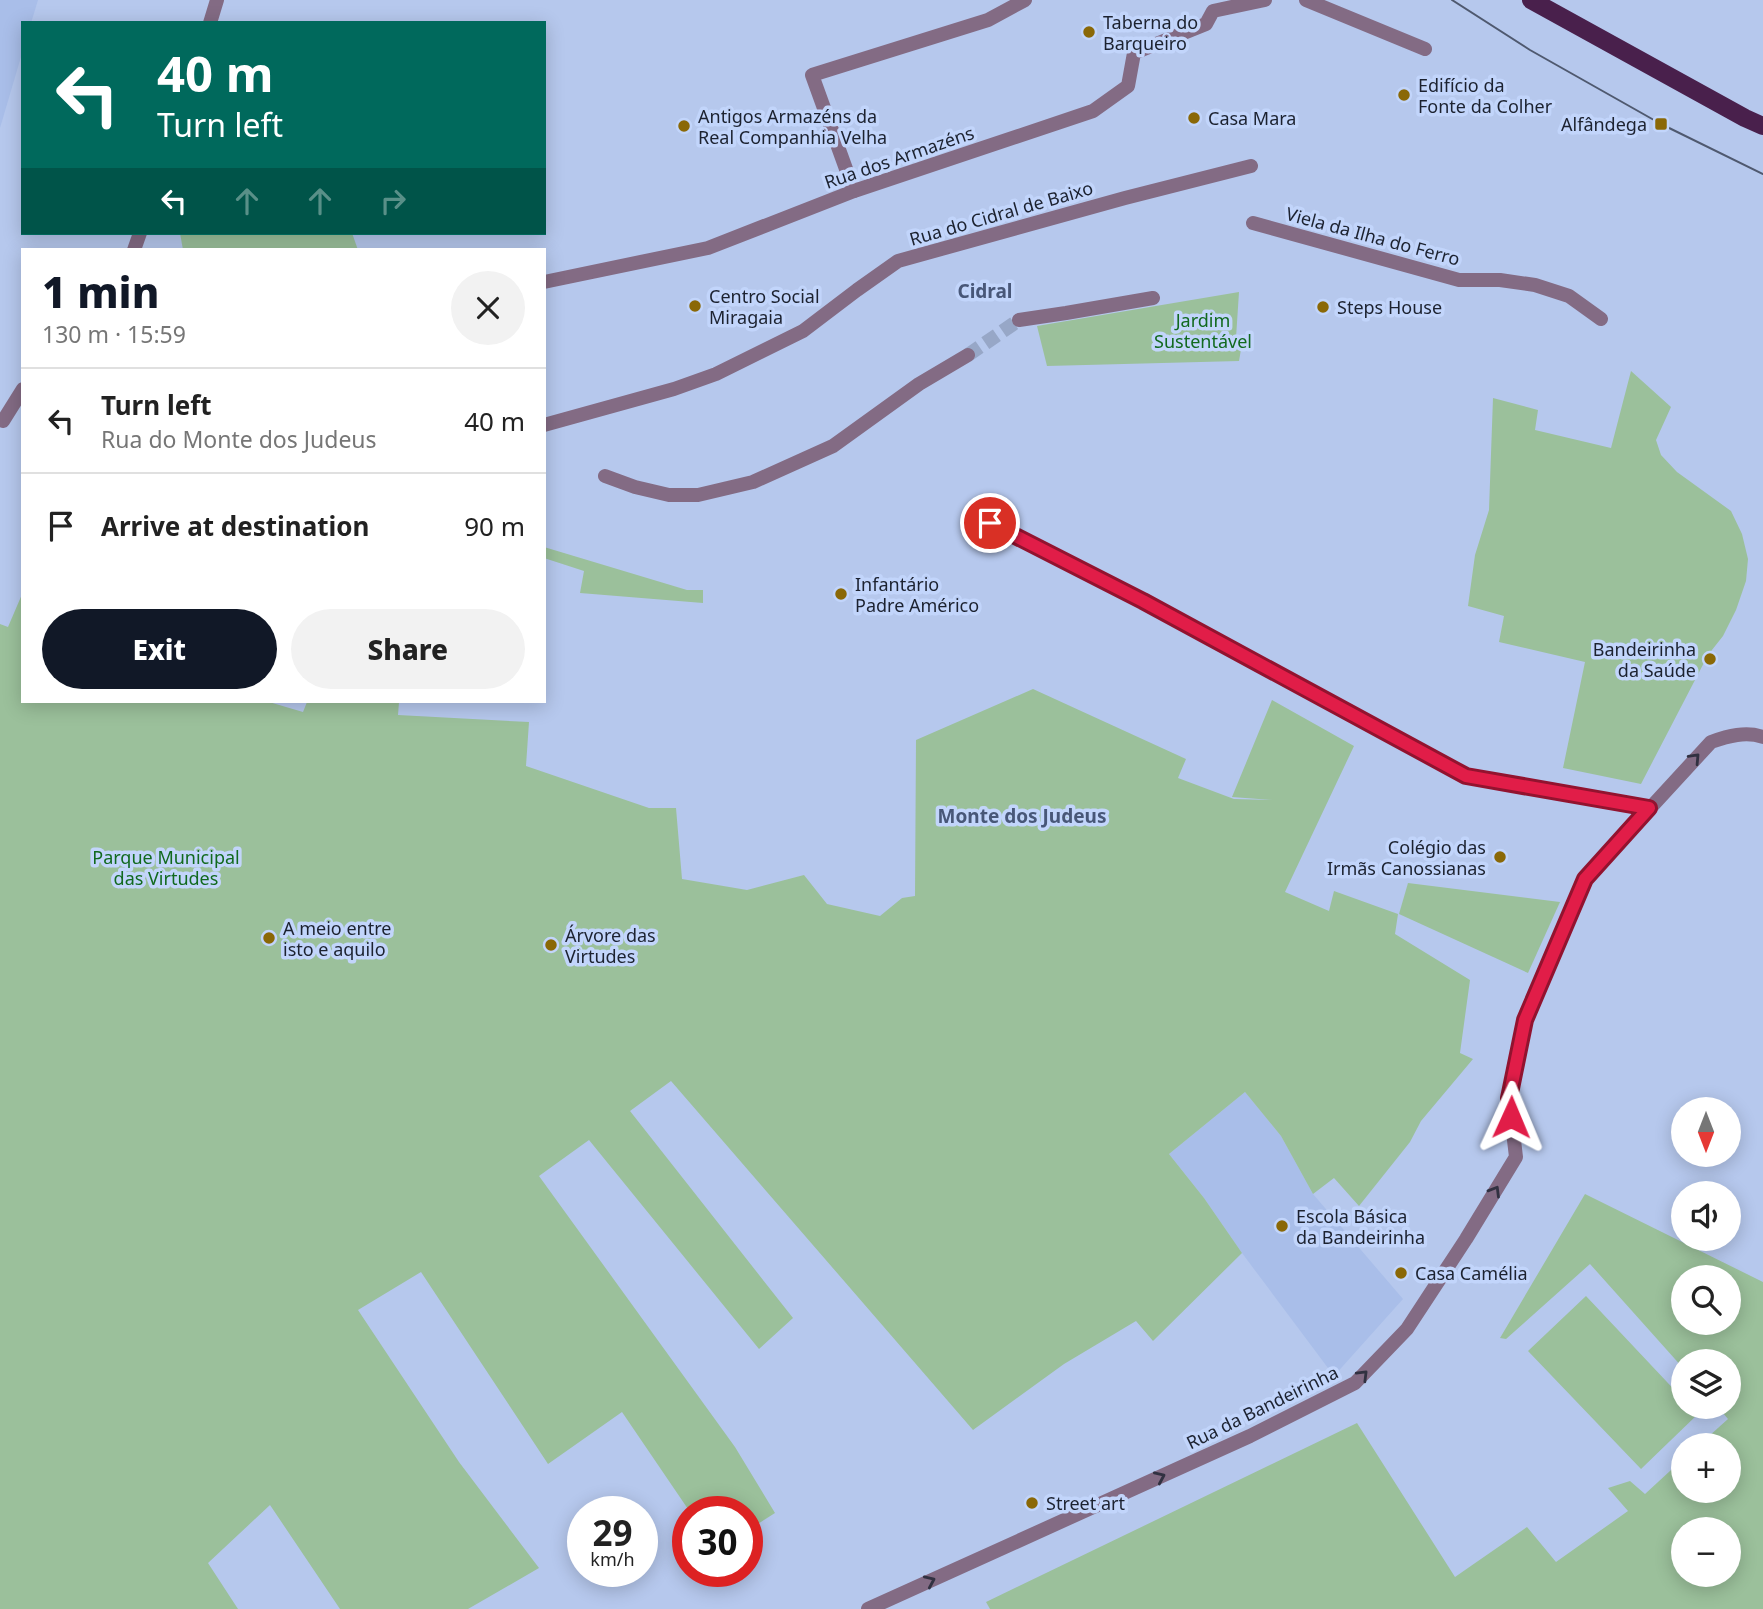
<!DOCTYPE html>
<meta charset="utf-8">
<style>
:root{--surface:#fff;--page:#f2f2f2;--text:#222;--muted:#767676;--line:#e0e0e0;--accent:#111827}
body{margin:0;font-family:"Noto Sans",sans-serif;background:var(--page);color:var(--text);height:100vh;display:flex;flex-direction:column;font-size:26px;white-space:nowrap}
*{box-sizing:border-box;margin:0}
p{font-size:23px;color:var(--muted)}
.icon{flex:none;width:38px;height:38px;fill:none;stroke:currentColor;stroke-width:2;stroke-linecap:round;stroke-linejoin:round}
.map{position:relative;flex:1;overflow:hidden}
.panel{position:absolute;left:21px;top:248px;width:525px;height:455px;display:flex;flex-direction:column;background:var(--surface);border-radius:0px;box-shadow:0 4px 18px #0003}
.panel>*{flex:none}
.hud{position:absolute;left:21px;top:21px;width:525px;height:214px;border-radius:0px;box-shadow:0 4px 18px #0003;background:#00695c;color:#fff;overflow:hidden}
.needle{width:46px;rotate:180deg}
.buttons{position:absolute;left:1671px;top:1097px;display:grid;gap:14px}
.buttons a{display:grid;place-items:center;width:70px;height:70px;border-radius:50%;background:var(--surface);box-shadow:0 4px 18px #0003;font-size:35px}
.speed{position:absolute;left:567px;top:1496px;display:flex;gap:14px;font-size:35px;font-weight:700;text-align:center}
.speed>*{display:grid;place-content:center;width:91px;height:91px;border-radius:50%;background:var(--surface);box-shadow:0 4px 18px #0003;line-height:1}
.speed small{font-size:18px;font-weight:400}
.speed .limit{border:10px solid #d22;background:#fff;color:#111}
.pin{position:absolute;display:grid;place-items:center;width:60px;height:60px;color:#fff;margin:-30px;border:4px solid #fff;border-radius:50%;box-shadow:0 2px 7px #0007}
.me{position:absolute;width:77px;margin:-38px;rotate:1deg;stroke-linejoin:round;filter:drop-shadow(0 0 5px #0008)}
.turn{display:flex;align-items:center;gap:24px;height:147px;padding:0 21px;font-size:32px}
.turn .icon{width:91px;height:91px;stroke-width:2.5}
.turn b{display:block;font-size:49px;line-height:60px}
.lanes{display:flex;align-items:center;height:66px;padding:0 21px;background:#0003;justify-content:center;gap:35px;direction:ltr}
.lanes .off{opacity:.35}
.round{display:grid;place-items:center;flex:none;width:74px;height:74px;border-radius:37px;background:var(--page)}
.head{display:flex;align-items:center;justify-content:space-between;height:119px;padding:0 21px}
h1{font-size:42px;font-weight:800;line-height:52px;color:var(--accent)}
.cta{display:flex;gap:14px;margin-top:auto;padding:14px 21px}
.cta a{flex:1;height:80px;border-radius:42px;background:var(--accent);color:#fff;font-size:28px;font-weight:800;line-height:80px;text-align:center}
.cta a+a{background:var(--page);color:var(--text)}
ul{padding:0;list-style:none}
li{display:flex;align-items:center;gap:21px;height:105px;padding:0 21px;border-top:2px solid var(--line)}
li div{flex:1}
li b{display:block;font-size:26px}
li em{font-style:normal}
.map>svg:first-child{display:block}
</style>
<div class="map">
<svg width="1763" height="1609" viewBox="0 0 1763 1609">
<rect width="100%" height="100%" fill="#b6c8ed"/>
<g fill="#a9bee9">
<path d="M0,0H38L31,23H23V50L0,128Z"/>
<path d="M1245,1092L1281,1136L1313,1194L1403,1299L1334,1376L1242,1253L1204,1198L1169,1154Z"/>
</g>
<g fill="#9bc09b" fill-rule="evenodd">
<path d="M180,233H352L358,250H183Z"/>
<path d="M1239,292L1236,338H1243L1239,361L1047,366L1037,326Z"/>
<path d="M1631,371L1671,407L1656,440L1661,455L1677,472L1731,511L1742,534L1748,559L1746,581L1736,610L1723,636L1708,655L1641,784L1563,768L1585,662L1499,642L1504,616L1468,606L1475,555L1489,510L1493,398L1538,410L1535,430L1611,448Z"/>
<path d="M544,547L687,590H703V603L580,593L584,571L544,558Z"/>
<path d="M23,592V702H269L303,712L307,702H399L398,715L529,722L526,766L649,808H676L682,879L747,890L804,875L827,904L880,916L902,898L915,896L916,740L1033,689L1186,759L1178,778L1234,799L1272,800L1232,797L1272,700L1354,746L1285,892L1329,911L1334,891L1398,914L1395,934L1470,980L1460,1053L1473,1059L1421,1121L1410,1142L1359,1206L1334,1178L1313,1194L1281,1136L1245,1092L1169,1154L1204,1198L1242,1253L1153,1341L1136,1321L1064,1364L973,1430L671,1081L630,1111L793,1318L759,1349L589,1140L539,1176L735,1447L775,1513L747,1531V1512H690L622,1412L548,1464L421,1272L358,1310L459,1462L539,1568L468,1609H340L270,1505L208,1563L238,1609H0V624L8,627Z"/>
<path d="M1408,883L1560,902L1528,973L1399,914Z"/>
<path d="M1585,1194L1763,1282V1609H990L986,1602L1357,1423L1455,1577L1527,1527L1556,1562L1628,1511L1608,1488L1630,1481L1645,1494L1683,1459L1684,1491H1729V1446L1699,1445L1728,1419L1718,1407H1729V1362H1684L1683,1368L1590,1264L1506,1339L1500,1338ZM1684,1278H1729V1323H1684ZM1684,1530H1729V1575H1684Z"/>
<path d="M1586,1296L1683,1399L1684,1407H1691L1698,1414L1641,1469L1528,1351Z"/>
</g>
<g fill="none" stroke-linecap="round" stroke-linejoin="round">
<path stroke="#97a7c7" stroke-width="14" stroke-dasharray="14 7" stroke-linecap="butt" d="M968,355L1019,320"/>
<g stroke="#836b84" stroke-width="14">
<path d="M1306,0L1425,49"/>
<path d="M210,23L217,0"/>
<path d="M854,191L812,75L988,20L1025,0"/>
<path d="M1253,223L1459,280H1500L1535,285L1569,296L1601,319"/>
<path d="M134,250L140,233"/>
<path d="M544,282L708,248L854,191L1093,111L1128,86L1134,53L1206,24L1213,11L1265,0"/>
<path d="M1019,320L1066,313L1153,298"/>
<path d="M3,421L23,389"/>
<path d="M544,425L674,389L716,374L803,331L857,290L898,261L1125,198L1251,166"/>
<path d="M605,476L635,487L669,495H698L753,482L833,446L919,384L968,355"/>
<path d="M990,523L1121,590L1466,776L1649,808"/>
<path d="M868,1609L1250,1436L1355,1383L1407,1329L1466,1239L1516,1157L1509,1098L1525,1020L1585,879L1711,742C1728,736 1746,731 1763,737"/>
</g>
<path stroke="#49204c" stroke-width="18" d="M1531,0L1745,118L1763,126"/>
<path stroke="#4f596f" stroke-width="2" d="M1452,0L1530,50L1661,124L1763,174"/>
</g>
<defs><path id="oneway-chevron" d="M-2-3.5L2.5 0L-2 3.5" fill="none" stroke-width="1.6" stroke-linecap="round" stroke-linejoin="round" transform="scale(1.75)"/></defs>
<g stroke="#313141">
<use href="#oneway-chevron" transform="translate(1695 758) rotate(-47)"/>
<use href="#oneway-chevron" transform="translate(1495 1191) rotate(-59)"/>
<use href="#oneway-chevron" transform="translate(1363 1375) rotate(-45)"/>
<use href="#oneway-chevron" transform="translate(1160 1477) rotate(-24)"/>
<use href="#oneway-chevron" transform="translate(930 1581) rotate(-24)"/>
</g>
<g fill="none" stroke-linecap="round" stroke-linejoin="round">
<g stroke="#92132f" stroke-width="18">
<path id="route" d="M990,523L1143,601L1466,776L1649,808L1585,879L1525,1020L1509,1098L1511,1117"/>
</g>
<use href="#route" stroke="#e11d48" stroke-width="12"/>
</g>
<g fill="#8a6807" stroke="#c2d5fb" stroke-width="2.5">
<circle cx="1089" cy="32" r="7"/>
<circle cx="1404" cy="95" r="7"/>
<circle cx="1194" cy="118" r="7"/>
<rect x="1654" y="117" width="14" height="14" rx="3.5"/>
<circle cx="684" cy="126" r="7"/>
<circle cx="695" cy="306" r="7"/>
<circle cx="1323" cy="307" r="7"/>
<circle cx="841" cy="594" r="7"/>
<circle cx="1710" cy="659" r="7"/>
<circle cx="1500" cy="857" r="7"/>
<circle cx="269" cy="938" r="7"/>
<circle cx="551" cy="945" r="7"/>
<circle cx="1282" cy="1226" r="7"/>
<circle cx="1401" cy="1273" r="7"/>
<circle cx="1032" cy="1503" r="7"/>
</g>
<g text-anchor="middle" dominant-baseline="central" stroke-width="7" stroke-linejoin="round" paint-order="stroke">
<g font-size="18" fill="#1c2230" stroke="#c2d5fb" text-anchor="start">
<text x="1103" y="22">Taberna do<tspan x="1103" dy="21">Barqueiro</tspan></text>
<text x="1418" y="85">Edifício da<tspan x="1418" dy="21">Fonte da Colher</tspan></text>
<text x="698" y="116">Antigos Armazéns da<tspan x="698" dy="21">Real Companhia Velha</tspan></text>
<text x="1208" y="118">Casa Mara</text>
<text x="1647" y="124" text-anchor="end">Alfândega</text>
<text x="709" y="296">Centro Social<tspan x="709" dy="21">Miragaia</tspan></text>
<text x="1337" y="307">Steps House</text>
<text x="855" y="584">Infantário<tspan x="855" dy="21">Padre Américo</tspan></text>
<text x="1696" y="649" text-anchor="end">Bandeirinha<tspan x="1696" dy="21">da Saúde</tspan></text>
<text x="1486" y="847" text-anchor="end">Colégio das<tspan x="1486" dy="21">Irmãs Canossianas</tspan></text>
<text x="283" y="928">A meio entre<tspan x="283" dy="21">isto e aquilo</tspan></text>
<text x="565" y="935">Árvore das<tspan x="565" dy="21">Virtudes</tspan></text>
<text x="1296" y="1216">Escola Básica<tspan x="1296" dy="21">da Bandeirinha</tspan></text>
<text x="1415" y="1273">Casa Camélia</text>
<text x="1046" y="1503">Street art</text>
</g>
<g font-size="18" fill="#1c2230" stroke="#c2d5fb">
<text transform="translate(899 157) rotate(-19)">Rua dos Armazéns</text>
<text transform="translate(1001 213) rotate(-16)">Rua do Cidral de Baixo</text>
<text transform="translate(1373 236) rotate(15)">Viela da Ilha do Ferro</text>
<text transform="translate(1262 1407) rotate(-26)">Rua da Bandeirinha</text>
</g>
<g font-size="18" fill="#11691e" stroke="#c2d5fb">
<text x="1203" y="320">Jardim<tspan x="1203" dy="21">Sustentável</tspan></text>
<text x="166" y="857">Parque Municipal<tspan x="166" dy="21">das Virtudes</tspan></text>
</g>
<g font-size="19" font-weight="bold" fill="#485778" stroke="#c2d5fb">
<text x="985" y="291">Cidral</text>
<text x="1022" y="816">Monte dos Judeus</text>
</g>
</g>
</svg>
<div class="buttons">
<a><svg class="needle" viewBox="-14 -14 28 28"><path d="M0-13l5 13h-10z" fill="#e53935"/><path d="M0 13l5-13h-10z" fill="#767676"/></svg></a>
<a><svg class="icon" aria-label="sound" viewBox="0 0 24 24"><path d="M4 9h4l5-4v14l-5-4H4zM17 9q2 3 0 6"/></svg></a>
<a><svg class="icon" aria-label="search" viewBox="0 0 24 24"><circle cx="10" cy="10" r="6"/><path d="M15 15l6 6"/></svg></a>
<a><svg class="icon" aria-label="layers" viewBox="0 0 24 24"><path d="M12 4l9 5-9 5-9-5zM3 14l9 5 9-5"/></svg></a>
<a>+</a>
<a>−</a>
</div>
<div class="speed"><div>29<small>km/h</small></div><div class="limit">30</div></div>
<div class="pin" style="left:990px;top:523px;background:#d93025"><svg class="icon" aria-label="arrive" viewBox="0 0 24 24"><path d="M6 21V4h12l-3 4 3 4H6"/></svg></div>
<svg class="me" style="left:1511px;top:1117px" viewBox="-20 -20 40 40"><path d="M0-17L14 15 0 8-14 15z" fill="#e11d48" stroke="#fff" stroke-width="4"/></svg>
<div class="hud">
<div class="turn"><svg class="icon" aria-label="left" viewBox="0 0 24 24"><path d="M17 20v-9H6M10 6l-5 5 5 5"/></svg><div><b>40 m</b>Turn left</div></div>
<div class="lanes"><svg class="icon" aria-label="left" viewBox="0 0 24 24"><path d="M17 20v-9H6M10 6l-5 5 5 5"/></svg><svg class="icon off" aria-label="ahead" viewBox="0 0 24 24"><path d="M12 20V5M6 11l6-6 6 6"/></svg><svg class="icon off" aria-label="ahead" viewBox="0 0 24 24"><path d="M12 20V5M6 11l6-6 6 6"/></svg><svg class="icon off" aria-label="right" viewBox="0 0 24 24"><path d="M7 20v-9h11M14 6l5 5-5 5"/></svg></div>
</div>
<section class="panel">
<div class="head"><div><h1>1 min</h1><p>130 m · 15:59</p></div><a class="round"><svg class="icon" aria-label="close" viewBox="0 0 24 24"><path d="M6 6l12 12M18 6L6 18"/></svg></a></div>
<ul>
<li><svg class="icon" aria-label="left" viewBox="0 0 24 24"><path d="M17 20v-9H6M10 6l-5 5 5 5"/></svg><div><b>Turn left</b><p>Rua do Monte dos Judeus</p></div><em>40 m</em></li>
<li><svg class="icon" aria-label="arrive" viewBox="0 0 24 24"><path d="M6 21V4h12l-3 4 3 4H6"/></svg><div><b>Arrive at destination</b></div><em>90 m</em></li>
</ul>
<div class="cta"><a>Exit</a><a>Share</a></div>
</section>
</div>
